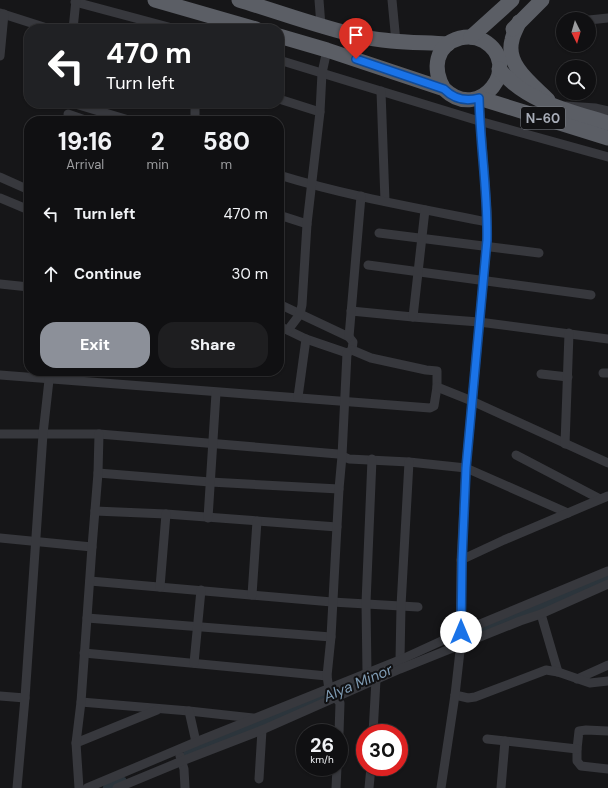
<!DOCTYPE html>
<style>
:root{--surface:#101012;--page:#1e1e20;--text:#f1f3f6;--muted:#9c9d9f;--line:#303032;--accent:#8c9099}
body{margin:0;font-family:"DM Sans",sans-serif;background:var(--page);color:var(--text);height:100vh;display:flex;flex-direction:column;font-size:15px;white-space:nowrap}
*{box-sizing:border-box;margin:0}
p{font-size:13px;color:var(--muted)}
.icon{flex:none;width:22px;height:22px;fill:none;stroke:currentColor;stroke-width:2;stroke-linecap:round;stroke-linejoin:round}
.map{position:relative;flex:1;overflow:hidden}
.side{position:absolute;left:24px;top:116px;width:260px;height:260px;display:flex;flex-direction:column;background:var(--surface);border-radius:16px;box-shadow:0 1px 3px #0004,0 0 0 1px var(--line)}
.side>*{flex:none}
.hud{position:absolute;left:24px;top:24px;width:260px;height:84px;border-radius:16px;box-shadow:0 1px 3px #0004,0 0 0 1px var(--line);background:#202124;color:#fff;overflow:hidden}
.needle{width:26px;rotate:175deg}
.controls{position:absolute;left:556px;top:12px;display:grid;gap:8px}
.controls a{display:grid;place-items:center;width:40px;height:40px;border-radius:50%;background:var(--surface);box-shadow:0 1px 3px #0004,0 0 0 1px var(--line);font-size:20px}
.speed{position:absolute;left:296px;top:724px;display:flex;gap:8px;font-size:20px;font-weight:700;text-align:center}
.speed>*{display:grid;place-content:center;width:52px;height:52px;border-radius:50%;background:var(--surface);box-shadow:0 1px 3px #0004,0 0 0 1px var(--line);line-height:1}
.speed small{font-size:10px;font-weight:400}
.speed .limit{border:6px solid #d22;background:#fff;color:#111}
.pin{position:absolute;display:grid;place-items:center;width:34px;height:34px;color:#fff;margin:-41px -17px;border-radius:50% 50% 50% 0;rotate:-45deg;box-shadow:0 0 4px #0007}
.pin .icon{rotate:45deg}
.me{position:absolute;width:44px;margin:-22px;rotate:0deg;stroke-linejoin:round;filter:drop-shadow(0 0 3px #0008)}
.turn{display:flex;align-items:center;gap:14px;height:84px;padding:0 16px;font-size:18px}
.turn .icon{width:52px;height:52px;stroke-width:2.5}
.turn b{display:block;font-size:28px;line-height:34px}
.eta{display:flex;justify-content:space-evenly;align-items:center;height:68px;text-align:center}
.eta b{font-size:24px;font-weight:800;line-height:28px}
.button{display:flex;gap:8px;margin-top:auto;padding:8px 16px}
.button a{flex:1;height:46px;border-radius:16px;background:var(--accent);color:#fff;font-size:16px;font-weight:800;line-height:46px;text-align:center}
.button a+a{background:var(--page);color:var(--text)}
ul{padding:0;list-style:none}
li{display:flex;align-items:center;gap:12px;height:60px;padding:0 16px}
li div{flex:1}
li b{display:block;font-size:15px}
li em{font-style:normal}
.map>svg:first-child{display:block}
</style>
<div class="map">
<svg width="608" height="788" viewBox="0 0 608 788">
<rect width="100%" height="100%" fill="#161618"/>
<g fill="none" stroke-linecap="round" stroke-linejoin="round">
<g stroke="#2c353c" stroke-width="8">
<path d="M455,642L608,578"/>
<path d="M187,754L355,684"/>
<path d="M107,788L123,781"/>
</g>
<g stroke="#37383d" stroke-width="9">
<path d="M319,0L321,26"/>
<path d="M392,0L396,42"/>
<path d="M75,2L176,29"/>
<path d="M0,13L50,29"/>
<path d="M589,20L608,18"/>
<path d="M73,29L76,0"/>
<path d="M0,56L4,14"/>
<path d="M279,60L479,121L608,157"/>
<path d="M381,91L385,201"/>
<path d="M279,99L320,112"/>
<path d="M72,103L132,121"/>
<path d="M566,106L596,108L608,111"/>
<path d="M68,114L88,121"/>
<path d="M195,121V103"/>
<path d="M279,175C347,196 417,208 487,222"/>
<path d="M0,177L29,190"/>
<path d="M0,198L29,210"/>
<path d="M279,215L307,224"/>
<path d="M379,233L539,253"/>
<path d="M368,265L591,295"/>
<path d="M0,284L29,287"/>
<path d="M279,304L349,337L353,342L352,350L347,353L306,339L279,326"/>
<path d="M351,311L413,317L479,322L608,339"/>
<path d="M413,317L425,210"/>
<path d="M288,330L300,314L302,305L307,224L320,112L322,73L327,50"/>
<path d="M349,337L361,196"/>
<path d="M603,373H608"/>
<path d="M541,374L568,377"/>
<path d="M0,375L430,408L434,406L437,387V371L426,370L371,358L352,350"/>
<path d="M437,387L472,401L608,463"/>
<path d="M298,397L306,339"/>
<path d="M0,434H99L338,454L349,459L409,462L466,468L568,513"/>
<path d="M565,444L569,333"/>
<path d="M516,455L600,499"/>
<path d="M98,473L210,482L339,489"/>
<path d="M95,511L166,514L337,527"/>
<path d="M208,518L216,393"/>
<path d="M0,538L92,547"/>
<path d="M461,560L504,540L608,496"/>
<path d="M90,581L332,602L418,607"/>
<path d="M160,587L166,514"/>
<path d="M252,595L257,521"/>
<path d="M541,614L558,672"/>
<path d="M87,618L331,637"/>
<path d="M84,653L327,676"/>
<path d="M400,660L401,606L409,462"/>
<path d="M194,663L201,590"/>
<path d="M367,673L366,603L372,459"/>
<path d="M577,679L608,665"/>
<path d="M455,695L468,698L475,697L546,670L558,672L590,683L608,681"/>
<path d="M0,696L25,698"/>
<path d="M81,702L189,711L253,718"/>
<path d="M189,711L196,742"/>
<path d="M608,731L586,730L579,731L577,749V761L581,766L608,769"/>
<path d="M339,733L340,703L329,689L327,676L331,637L339,489L342,456L347,353"/>
<path d="M373,733L376,680"/>
<path d="M487,739L577,749"/>
<path d="M76,743L157,710"/>
<path d="M180,756L184,769L185,788"/>
<path d="M259,779L262,730"/>
<path d="M17,788L25,698L43,434L50,371"/>
<path d="M79,788L76,743L81,702L92,547L98,473L99,434"/>
<path d="M87,788L196,742L400,660L461,632L608,571"/>
<path d="M117,788L182,761L262,730L400,669L520,621L541,614L608,584"/>
<path d="M336,788L337,767"/>
<path d="M369,788L371,767"/>
<path d="M441,788L455,695L460,651L461,560L466,468L487,240V212L479,98"/>
<path d="M501,788L505,741"/>
</g>
<g stroke="#5b5e65" stroke-width="15">
<path d="M155,0L256,29"/>
<path d="M239,0C279,12 319,27 359,36C388,43 419,42 448,44"/>
<path d="M519,22C517,28 513,34 512,40C505,65 532,84 548,100"/>
<path d="M513,29L542,0"/>
<path d="M279,36L327,50L444,89C480,124 524,65 484,41C477,37 468,36 460,38C435,45 432,69 444,89"/>
<path d="M471,37L512,0"/>
<path d="M499,69C526,102 569,111 608,123"/>
<path d="M479,98L608,138"/>
</g>
</g>
<g fill="none" stroke-linecap="round" stroke-linejoin="round">
<g stroke="#114b97" stroke-width="10">
<path id="route" d="M356,59L444,89C454,99 465,102 479,98C480,145 488,192 487,240L466,468L462,560L461,632"/>
</g>
<use href="#route" stroke="#1a73e8" stroke-width="7"/>
</g>
<g text-anchor="middle" dominant-baseline="central" stroke-width="4" stroke-linejoin="round" paint-order="stroke">
<rect fill="#111113" stroke="#7b7e86" stroke-width="1" x="521" y="107" width="44" height="22" rx="3"/>
<g font-size="13" font-weight="bold" fill="#a8adb8">
<text x="543" y="118">N-60</text>
</g>
<g font-size="15" font-style="italic" fill="#7f9bb3" stroke="#111113">
<text transform="translate(358 683) rotate(-23)">Alya Minor</text>
</g>
</g>
</svg>
<div class="controls">
<a><svg class="needle" viewBox="-14 -14 28 28"><path d="M0-13l5 13h-10z" fill="#e53935"/><path d="M0 13l5-13h-10z" fill="#9c9d9f"/></svg></a>
<a><svg class="icon" aria-label="search" viewBox="0 0 24 24"><circle cx="10" cy="10" r="6"/><path d="M15 15l6 6"/></svg></a>
</div>
<div class="speed"><div>26<small>km/h</small></div><div class="limit">30</div></div>
<div class="pin" style="left:356px;top:59px;background:#d93025"><svg class="icon" aria-label="arrive" viewBox="0 0 24 24"><path d="M6 21V4h12l-3 4 3 4H6"/></svg></div>
<svg class="me" style="left:461px;top:632px" viewBox="-20 -20 40 40"><circle r="19" fill="#fff"/><path d="M0-13L10 11 0 6-10 11z" fill="#1a73e8"/></svg>
<div class="hud">
<div class="turn"><svg class="icon" aria-label="left" viewBox="0 0 24 24"><path d="M17 20v-9H6M10 6l-5 5 5 5"/></svg><div><b>470 m</b>Turn left</div></div>
</div>
<section class="side">
<div class="eta">
<div><b>19:16</b><p>Arrival</p></div>
<div><b>2</b><p>min</p></div>
<div><b>580</b><p>m</p></div>
</div>
<ul>
<li><svg class="icon" aria-label="left" viewBox="0 0 24 24"><path d="M17 20v-9H6M10 6l-5 5 5 5"/></svg><div><b>Turn left</b></div><em>470 m</em></li>
<li><svg class="icon" aria-label="ahead" viewBox="0 0 24 24"><path d="M12 20V5M6 11l6-6 6 6"/></svg><div><b>Continue</b></div><em>30 m</em></li>
</ul>
<div class="button"><a>Exit</a><a>Share</a></div>
</section>
</div>
